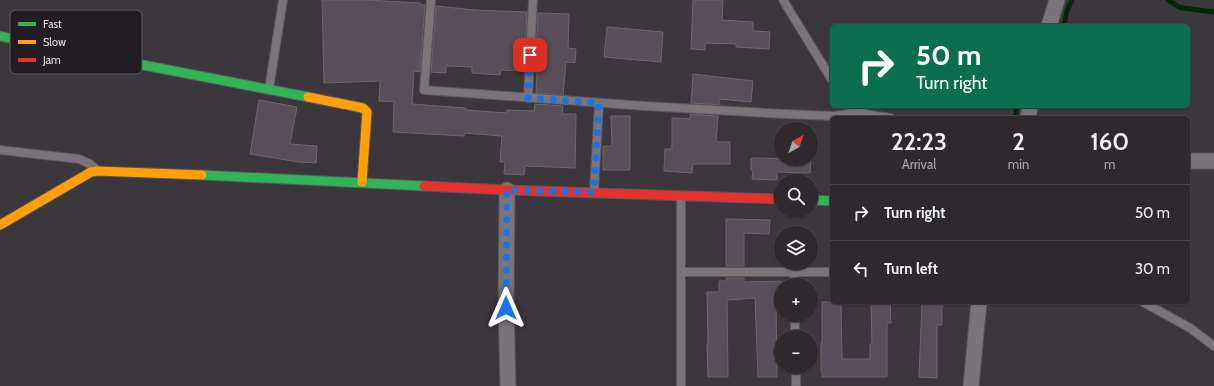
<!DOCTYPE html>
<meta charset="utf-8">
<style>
:root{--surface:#2d292d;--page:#393539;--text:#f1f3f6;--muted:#a7a6aa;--line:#484549}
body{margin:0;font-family:Cabin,sans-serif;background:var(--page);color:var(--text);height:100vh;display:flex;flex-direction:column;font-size:15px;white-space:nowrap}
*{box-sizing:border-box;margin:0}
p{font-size:13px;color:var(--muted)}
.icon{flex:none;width:22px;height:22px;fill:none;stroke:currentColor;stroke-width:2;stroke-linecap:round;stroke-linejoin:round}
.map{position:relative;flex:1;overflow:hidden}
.sheet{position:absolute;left:830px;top:116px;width:360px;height:188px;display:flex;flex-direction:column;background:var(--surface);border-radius:6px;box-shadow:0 1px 3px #0004,0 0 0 1px var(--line)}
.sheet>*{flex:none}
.banner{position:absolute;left:830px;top:24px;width:360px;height:84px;border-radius:6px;box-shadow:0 1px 3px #0004,0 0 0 1px var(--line);background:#0b6e4f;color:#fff;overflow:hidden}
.needle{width:26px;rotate:40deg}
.fabs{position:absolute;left:774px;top:122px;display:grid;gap:8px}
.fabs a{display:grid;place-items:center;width:44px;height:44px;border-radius:50%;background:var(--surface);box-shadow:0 1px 3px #0004,0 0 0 1px var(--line);font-size:20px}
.pin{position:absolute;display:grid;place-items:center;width:34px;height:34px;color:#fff;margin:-17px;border-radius:8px;box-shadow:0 2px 6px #0006}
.me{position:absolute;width:44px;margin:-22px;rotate:0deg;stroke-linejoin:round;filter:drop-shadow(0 0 3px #0008)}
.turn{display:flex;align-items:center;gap:14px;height:84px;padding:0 20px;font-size:18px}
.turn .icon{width:52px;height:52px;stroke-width:2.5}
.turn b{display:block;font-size:28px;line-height:34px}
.eta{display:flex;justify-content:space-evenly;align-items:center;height:68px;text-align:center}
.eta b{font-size:24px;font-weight:600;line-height:28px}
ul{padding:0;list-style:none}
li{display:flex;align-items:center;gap:12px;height:56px;padding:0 20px;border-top:1px solid var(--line)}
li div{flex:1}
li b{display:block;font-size:15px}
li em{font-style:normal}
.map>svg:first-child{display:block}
</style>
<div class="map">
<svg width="1214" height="386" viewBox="0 0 1214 386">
<rect width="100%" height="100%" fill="#3c373c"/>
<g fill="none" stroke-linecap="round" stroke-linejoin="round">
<g stroke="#06260c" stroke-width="5">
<path d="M1168,0L1179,7L1183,8L1214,12"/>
<path d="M1064,26L1067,11L1072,0"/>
<path d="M1015,118L1017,106"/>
</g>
</g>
<g fill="#594f5a" stroke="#6b676c">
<path d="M322,0H367L420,3V5H425L420,72L414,71L412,104L466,108V110L507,113V110L534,111L535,104L563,106L562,114H576L575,168L525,166L524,175L504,174L505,162H500L502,136L464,133V136L393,132L394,102L379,101L380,81L324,83Z"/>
<path d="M693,0H723L722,20L753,22V31L770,32L769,49L736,47V44L705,43V50L691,49Z"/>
<path d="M436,6L475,10L527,12L524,71L501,70L500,75L472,73V67L446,66V73L431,72Z"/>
<path d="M538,13L569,14L568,48L576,49L575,63L566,62L563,95L536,93L537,72H535Z"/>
<path d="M607,27L663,32L661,62L604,57Z"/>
<path d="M693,74L753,81L751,102L719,99V105L691,103Z"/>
<path d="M259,100L297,107L290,144L317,146L316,163L299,162L250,154Z"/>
<path d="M690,114L718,116L716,142H730V164H693L692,173L664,171L665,149H672V118L690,119Z"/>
<path d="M611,116H630V170H603V146H612Z"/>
<path d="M753,158L811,159L810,173L777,172V180L752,179L753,170H751V159Z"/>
<path d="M726,219L770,220L769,234L744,233V266H726Z"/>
<path d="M726,278H744V282L781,281V298H776L777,377H758L755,298L727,300L728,377H708L707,344H708L707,292H719V281H726Z"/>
<path d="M822,302H841L842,359H870V344H872L871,302H890L891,323H887V377H822V371H821V343H822Z"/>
<path d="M922,302H942V325H937V378L919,377Z"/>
</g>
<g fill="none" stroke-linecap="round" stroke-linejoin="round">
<g stroke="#5a565b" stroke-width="10">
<g id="lane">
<path d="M431,0L424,90L645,106L786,114L834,116L848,114L857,111"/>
<path d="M783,0L832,80"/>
<path d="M269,89L283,0"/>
<path d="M528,98L533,0"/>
<path d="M850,106C862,115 877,116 891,118"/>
<path d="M0,150L79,159L90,164L96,169"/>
<path d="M594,192L599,103"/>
<path d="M681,272H832"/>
<path d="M794,273V285"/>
<path d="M1143,302L1190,328L1214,346"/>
<path d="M795,315V337"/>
<path d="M796,367V386"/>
<path d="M681,386V196"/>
</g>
</g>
<g stroke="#5a565b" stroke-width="17">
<g id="street">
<path d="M1049,26L1057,0"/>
<path d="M1028,118L1030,106"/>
<path d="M1188,161H1214"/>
<path d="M507,190L506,308L508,386"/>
<path d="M971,386L979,302"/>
</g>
</g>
<g stroke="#5a565b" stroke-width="11">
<g id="fast">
<path d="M0,36L50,47L308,97"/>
<path d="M202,175L424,186"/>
<path d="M811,200L832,201"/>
</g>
</g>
<g stroke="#5a565b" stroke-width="11">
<g id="slow">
<path d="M308,97L363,108L367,112L362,182"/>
<path d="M0,225L91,172L97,171L202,175"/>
</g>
</g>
<g stroke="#5a565b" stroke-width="11">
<path id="jam" d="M424,186L507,190L781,199"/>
</g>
<use href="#lane" stroke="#787478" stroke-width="8"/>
<use href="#street" stroke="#787478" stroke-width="15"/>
<use href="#fast" stroke="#30b455" stroke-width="9"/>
<use href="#slow" stroke="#ff9f0a" stroke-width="9"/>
<use href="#jam" stroke="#e5322d" stroke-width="9"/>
</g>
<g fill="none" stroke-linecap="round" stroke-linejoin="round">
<path stroke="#1a73e8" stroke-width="7" stroke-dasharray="0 12.6" d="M506,308L507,190L594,192L599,103L528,98L530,55"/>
</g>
<rect x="10" y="10" width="132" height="64" rx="6" fill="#221d22" stroke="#5d585d" stroke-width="1"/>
<rect x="18" y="22" width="18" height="4" fill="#30b455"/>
<rect x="18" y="40" width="18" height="4" fill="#ff9f0a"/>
<rect x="18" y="58" width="18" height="4" fill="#e5322d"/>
<g font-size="11" fill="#e7e1e8">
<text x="43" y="28">Fast</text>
<text x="43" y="46">Slow</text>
<text x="43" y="64">Jam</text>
</g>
</svg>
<div class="fabs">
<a><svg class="needle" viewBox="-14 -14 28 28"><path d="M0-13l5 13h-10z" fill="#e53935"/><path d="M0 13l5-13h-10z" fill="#a7a6aa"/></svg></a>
<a><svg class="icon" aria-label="search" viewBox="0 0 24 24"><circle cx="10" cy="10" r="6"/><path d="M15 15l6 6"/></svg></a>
<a><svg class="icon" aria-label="layers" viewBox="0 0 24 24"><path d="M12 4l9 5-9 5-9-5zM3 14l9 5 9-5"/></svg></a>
<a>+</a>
<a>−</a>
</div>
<div class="pin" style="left:530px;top:55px;background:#d93025"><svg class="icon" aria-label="arrive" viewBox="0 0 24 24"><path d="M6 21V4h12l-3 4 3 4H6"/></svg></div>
<svg class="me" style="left:506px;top:308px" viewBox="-20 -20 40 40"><path d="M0-17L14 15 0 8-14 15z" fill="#1a73e8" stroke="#fff" stroke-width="4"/></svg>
<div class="banner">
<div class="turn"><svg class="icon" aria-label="right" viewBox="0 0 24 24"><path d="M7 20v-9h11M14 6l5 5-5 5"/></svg><div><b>50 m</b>Turn right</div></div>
</div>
<section class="sheet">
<div class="eta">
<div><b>22:23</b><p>Arrival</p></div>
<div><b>2</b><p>min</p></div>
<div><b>160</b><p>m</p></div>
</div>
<ul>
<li><svg class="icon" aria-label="right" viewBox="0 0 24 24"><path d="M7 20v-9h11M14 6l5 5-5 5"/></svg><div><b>Turn right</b></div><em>50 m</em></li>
<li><svg class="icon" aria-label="left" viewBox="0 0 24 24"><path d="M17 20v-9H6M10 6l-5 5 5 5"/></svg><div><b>Turn left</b></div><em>30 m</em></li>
</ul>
</section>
</div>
